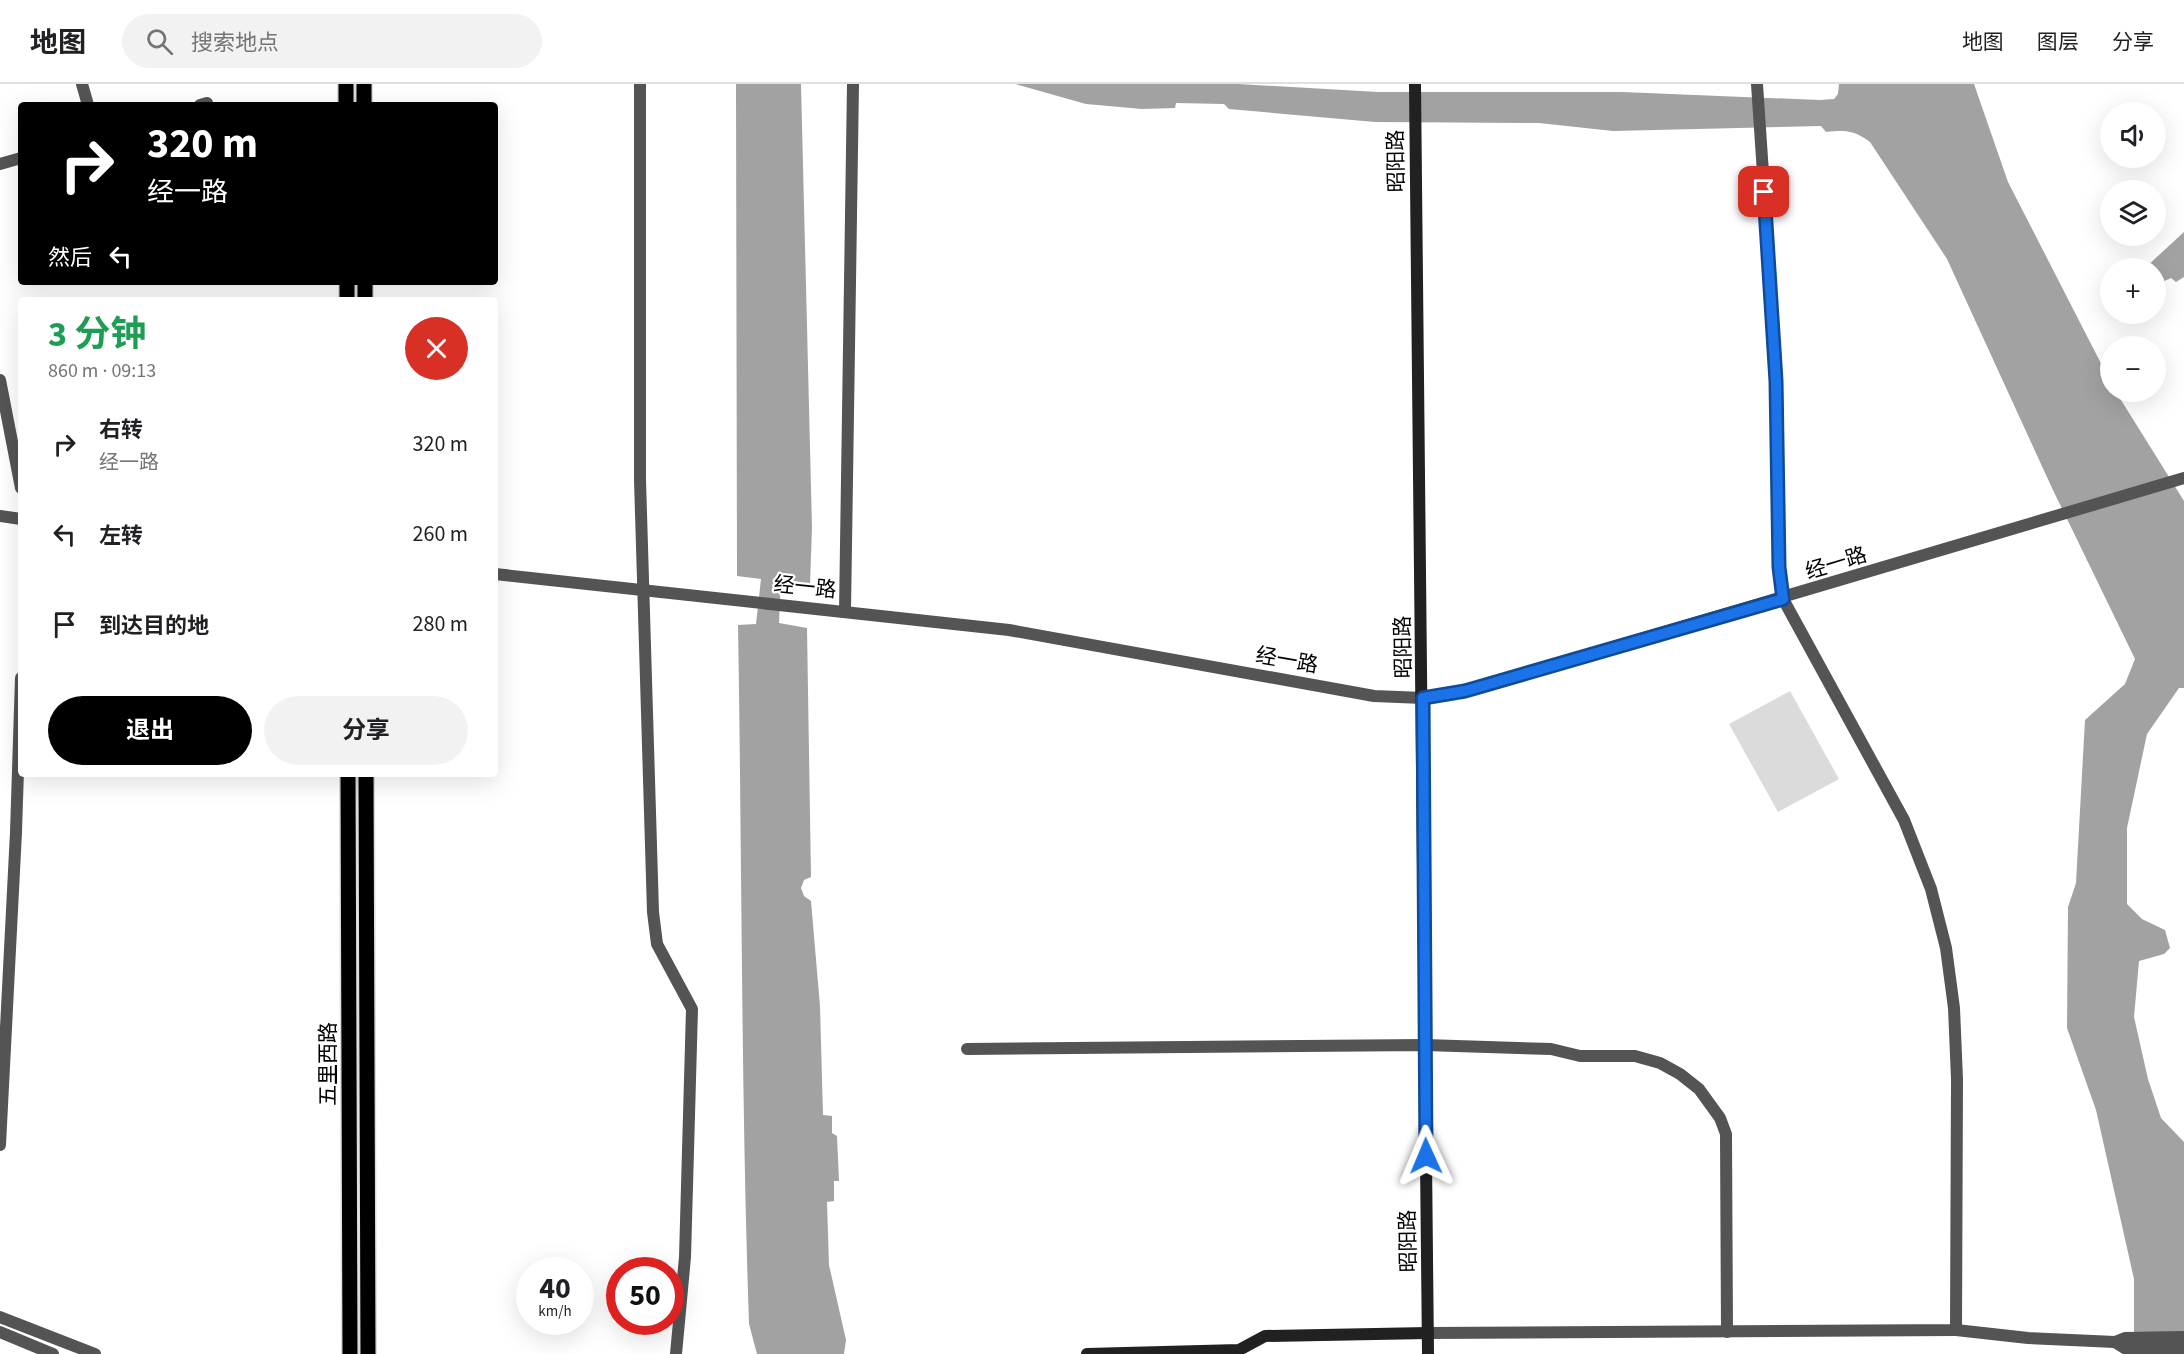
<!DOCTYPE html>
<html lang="zh">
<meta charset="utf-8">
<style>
:root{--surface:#fff;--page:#f2f2f2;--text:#202124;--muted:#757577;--line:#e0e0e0;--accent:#000}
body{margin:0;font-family:"Source Sans 3","Noto Sans SC",sans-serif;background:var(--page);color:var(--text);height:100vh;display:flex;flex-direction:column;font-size:22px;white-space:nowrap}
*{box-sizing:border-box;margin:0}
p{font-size:20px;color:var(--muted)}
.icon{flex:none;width:33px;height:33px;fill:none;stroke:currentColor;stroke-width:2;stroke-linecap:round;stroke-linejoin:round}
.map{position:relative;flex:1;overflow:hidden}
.sheet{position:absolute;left:18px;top:213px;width:480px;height:480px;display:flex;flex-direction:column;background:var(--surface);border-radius:6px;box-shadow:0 6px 24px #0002}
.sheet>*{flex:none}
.guide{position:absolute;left:18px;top:18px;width:480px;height:183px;border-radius:6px;box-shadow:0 6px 24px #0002;background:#000;color:#fff;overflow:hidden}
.controls{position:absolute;left:2100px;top:18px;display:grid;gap:12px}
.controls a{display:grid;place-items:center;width:66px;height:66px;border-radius:50%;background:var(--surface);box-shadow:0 6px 24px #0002;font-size:30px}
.speed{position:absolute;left:516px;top:1173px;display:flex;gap:12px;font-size:30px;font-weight:700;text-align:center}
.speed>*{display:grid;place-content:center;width:78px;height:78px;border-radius:50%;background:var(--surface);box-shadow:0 6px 24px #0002;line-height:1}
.speed small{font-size:15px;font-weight:400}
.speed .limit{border:9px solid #d22;background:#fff;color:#111}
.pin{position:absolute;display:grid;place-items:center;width:51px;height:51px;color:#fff;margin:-26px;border-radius:12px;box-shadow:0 3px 9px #0006}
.me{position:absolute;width:66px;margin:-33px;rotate:359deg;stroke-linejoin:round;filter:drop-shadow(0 0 4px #0008)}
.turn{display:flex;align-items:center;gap:21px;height:126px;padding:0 30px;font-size:27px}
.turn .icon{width:78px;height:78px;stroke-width:2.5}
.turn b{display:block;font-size:42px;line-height:51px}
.then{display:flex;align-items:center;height:57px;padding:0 30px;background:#0003;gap:12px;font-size:22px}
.round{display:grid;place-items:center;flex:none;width:63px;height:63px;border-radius:32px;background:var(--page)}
.headline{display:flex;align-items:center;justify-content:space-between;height:102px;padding:0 30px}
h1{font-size:36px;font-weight:700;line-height:45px;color:#1e9e55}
.cta{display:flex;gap:12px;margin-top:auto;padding:12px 30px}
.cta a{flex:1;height:69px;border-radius:36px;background:var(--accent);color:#fff;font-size:24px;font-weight:700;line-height:69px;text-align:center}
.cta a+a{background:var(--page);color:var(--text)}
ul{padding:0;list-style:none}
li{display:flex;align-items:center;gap:18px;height:90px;padding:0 30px}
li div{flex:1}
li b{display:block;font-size:22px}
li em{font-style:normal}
header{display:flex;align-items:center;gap:36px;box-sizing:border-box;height:84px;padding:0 30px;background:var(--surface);border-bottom:2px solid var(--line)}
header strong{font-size:28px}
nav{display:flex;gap:33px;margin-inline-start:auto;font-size:21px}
.search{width:420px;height:54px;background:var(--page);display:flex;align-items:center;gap:15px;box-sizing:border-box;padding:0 21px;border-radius:33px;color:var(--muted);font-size:22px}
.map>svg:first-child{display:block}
</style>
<header>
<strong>地图</strong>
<div class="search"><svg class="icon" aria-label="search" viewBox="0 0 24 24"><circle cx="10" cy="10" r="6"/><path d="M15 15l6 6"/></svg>搜索地点</div>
<nav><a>地图</a><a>图层</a><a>分享</a></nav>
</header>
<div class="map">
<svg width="2184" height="1270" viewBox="0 0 2184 1270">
<rect width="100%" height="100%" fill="#fff"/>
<path fill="#dbdbdb" d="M1790,607L1839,695L1778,728L1729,640Z"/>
<g fill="#a2a2a2">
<path d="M736,0H801L812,444L810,500L781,495L779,539L807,544L811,793L804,796L801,804L804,812L811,817L820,922L823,1031L832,1032V1049L837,1052L839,1097H834V1117L827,1118L829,1181L846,1256L844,1270H757L749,1240C741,1007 742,774 738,541L756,540L761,495L737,492Z"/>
<path d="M1015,0H1238L1378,8H1622L1820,16L1834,15L1838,10L1839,0H1974L2008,98L2110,297V308H2116L2184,417V604H2179L2147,650L2127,744V820L2142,835L2165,846L2170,864L2164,870L2139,877L2134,933L2148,995L2161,1034L2184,1058V1270H2134V1195L2096,1026L2067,944L2068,823L2076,799L2085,636L2125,600L2135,575L2052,404L1947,175L1870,58C1854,46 1845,46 1826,48L1821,42L1613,47L1539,39L1375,38L1229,25L1224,20L1176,19L1175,24L1142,25L1086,20Z"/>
<path d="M2184,148V193L2176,198L2171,194L2158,200L2156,207V184H2145Z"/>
</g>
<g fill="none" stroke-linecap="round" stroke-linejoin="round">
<g stroke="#dbdbdb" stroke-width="18">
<g id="primary">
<path d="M346,0V21"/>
<path d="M364,0V21"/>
<path d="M347,198V216"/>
<path d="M365,198V216"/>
<path d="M348,690L350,1270"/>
<path d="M366,690L368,1270"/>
</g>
</g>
<g stroke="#545454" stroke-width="12">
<path d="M82,0L88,21"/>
<path d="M640,0V396L653,828L657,860L692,925L685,1173L676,1270"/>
<path d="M200,21L207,19"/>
<path d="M0,80L21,74"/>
<path d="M0,296L21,404"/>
<path d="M845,527L853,0"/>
<path d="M967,965L1425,961L1551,965L1580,972H1635L1660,979L1680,990L1699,1005L1720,1034L1726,1050L1727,1248"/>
<path d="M0,1061L16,748L21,594"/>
<path d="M1428,1249L1956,1246L1957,995L1954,924L1946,864L1931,805L1904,736L1783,515L1779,483L1777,297L1757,0"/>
</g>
<g stroke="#545454" stroke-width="12">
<path d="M0,432L21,435"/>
<path d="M495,490L1009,546L1374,612L1423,614L1465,607L2184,394"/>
<path d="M0,1233L95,1270"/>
<path d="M1956,1246L2028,1254L2115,1258L2125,1254L2184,1253"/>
<path d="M0,1248L53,1270"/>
<path d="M2115,1258L2126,1265L2184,1264"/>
</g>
<g stroke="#212121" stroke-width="12">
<path d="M1415,0L1428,1270"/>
<path d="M1087,1270L1239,1266L1265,1252L1428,1249"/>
</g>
<use href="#primary" stroke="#000" stroke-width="15"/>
</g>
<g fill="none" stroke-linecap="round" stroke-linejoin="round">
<g stroke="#114b97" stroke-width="15">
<path id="route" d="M1426,1072L1423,614L1465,607L1783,515L1779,483L1776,297L1764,108"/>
</g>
<use href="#route" stroke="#1a73e8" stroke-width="10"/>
</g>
<g text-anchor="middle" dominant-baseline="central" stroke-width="4.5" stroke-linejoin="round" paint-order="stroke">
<g font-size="21" fill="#000" stroke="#fff">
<text transform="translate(1396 77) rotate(-91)">昭阳路</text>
<text transform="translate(1836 479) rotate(-17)">经一路</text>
<text transform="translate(805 503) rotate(6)">经一路</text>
<text transform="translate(1403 563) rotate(-91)">昭阳路</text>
<text transform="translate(1287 576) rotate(10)">经一路</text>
<text transform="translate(328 980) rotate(-90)">五里西路</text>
<text transform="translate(1408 1157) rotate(-91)">昭阳路</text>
</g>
</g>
</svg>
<div class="controls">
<a><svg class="icon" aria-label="sound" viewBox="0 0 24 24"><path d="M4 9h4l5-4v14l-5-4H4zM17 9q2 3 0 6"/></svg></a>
<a><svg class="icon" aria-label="layers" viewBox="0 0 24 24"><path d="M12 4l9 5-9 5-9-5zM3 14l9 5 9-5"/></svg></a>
<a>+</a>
<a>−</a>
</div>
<div class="speed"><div>40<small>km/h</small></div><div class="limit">50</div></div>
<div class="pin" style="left:1764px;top:108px;background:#d93025"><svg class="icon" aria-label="arrive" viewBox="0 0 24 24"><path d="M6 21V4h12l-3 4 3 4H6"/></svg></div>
<svg class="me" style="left:1426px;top:1072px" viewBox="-20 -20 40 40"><path d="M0-17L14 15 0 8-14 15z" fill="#1a73e8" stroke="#fff" stroke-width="4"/></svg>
<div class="guide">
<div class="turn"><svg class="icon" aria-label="right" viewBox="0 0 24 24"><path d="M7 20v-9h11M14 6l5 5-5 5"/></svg><div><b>320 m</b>经一路</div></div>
<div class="then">然后<svg class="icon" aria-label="left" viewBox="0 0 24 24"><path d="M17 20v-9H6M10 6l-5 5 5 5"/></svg></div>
</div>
<section class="sheet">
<div class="headline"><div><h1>3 分钟</h1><p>860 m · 09:13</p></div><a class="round" style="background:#d93025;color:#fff"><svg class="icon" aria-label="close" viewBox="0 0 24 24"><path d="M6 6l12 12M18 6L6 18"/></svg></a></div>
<ul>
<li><svg class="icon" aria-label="right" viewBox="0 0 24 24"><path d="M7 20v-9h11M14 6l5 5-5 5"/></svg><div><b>右转</b><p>经一路</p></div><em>320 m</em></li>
<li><svg class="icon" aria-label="left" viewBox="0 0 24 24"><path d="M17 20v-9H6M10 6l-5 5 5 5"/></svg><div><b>左转</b></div><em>260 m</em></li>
<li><svg class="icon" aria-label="arrive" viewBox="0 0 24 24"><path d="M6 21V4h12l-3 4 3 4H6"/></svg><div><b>到达目的地</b></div><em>280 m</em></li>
</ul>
<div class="cta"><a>退出</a><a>分享</a></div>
</section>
</div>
